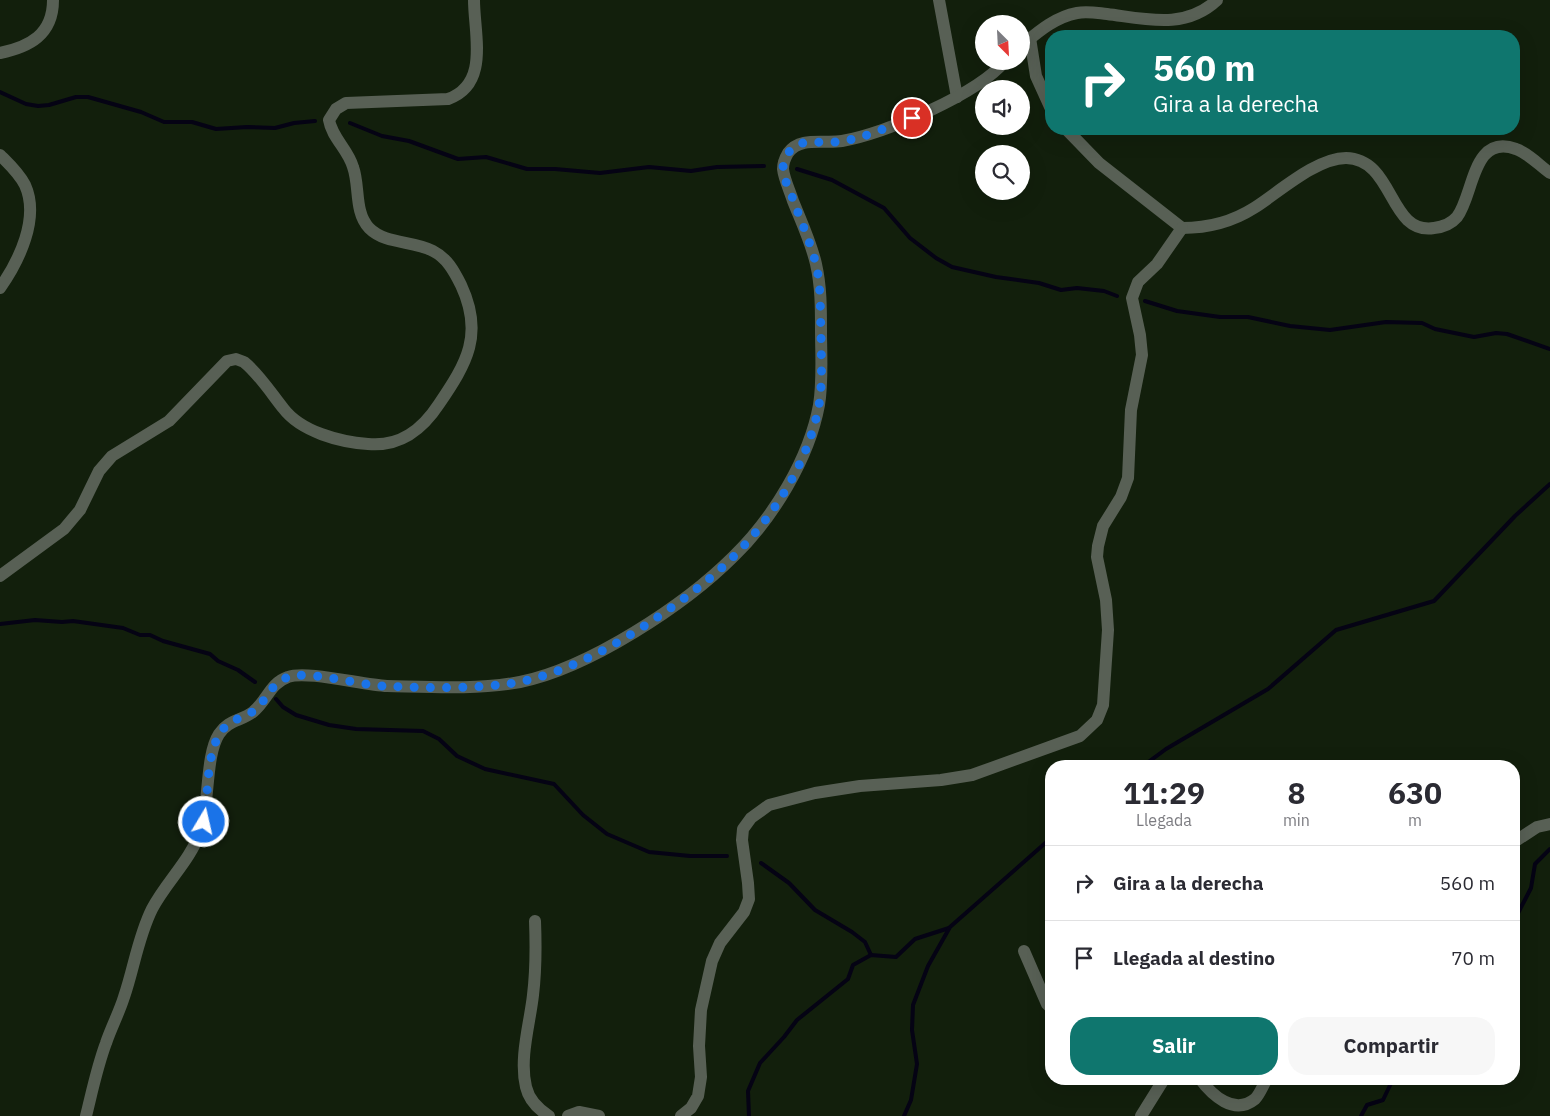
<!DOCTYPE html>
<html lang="es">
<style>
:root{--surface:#fff;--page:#f7f7f7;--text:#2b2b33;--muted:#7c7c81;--line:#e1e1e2;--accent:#0f766e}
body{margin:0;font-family:"IBM Plex Sans",sans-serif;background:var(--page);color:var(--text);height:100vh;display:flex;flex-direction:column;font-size:19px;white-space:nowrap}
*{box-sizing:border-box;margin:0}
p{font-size:16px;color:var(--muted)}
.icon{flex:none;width:28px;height:28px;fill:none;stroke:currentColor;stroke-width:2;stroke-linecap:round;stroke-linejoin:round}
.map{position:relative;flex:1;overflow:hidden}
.sheet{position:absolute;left:1045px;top:760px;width:475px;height:325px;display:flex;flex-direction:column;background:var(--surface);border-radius:20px;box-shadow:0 5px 20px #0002}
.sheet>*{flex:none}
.guide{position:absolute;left:1045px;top:30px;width:475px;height:105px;border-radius:20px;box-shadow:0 5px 20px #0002;background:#0f766e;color:#fff;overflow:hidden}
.needle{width:32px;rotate:156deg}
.controls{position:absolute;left:975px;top:15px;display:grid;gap:10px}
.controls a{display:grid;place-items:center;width:55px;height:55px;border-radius:50%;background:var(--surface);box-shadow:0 5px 20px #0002;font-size:25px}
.pin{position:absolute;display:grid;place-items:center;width:42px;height:42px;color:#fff;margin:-21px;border:2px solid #fff;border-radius:50%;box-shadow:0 1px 5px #0007}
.me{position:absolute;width:55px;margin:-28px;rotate:9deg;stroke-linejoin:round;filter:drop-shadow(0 0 4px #0008)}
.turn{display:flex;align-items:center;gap:18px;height:105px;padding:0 25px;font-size:22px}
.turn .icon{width:65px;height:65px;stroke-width:2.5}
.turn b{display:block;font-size:35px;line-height:42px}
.eta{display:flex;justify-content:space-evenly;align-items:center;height:85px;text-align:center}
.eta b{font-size:30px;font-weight:700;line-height:35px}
.action{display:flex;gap:10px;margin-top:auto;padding:10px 25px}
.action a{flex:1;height:58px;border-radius:20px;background:var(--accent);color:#fff;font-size:20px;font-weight:700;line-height:58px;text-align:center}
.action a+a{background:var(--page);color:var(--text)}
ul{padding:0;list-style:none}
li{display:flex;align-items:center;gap:15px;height:75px;padding:0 25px;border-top:1px solid var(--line)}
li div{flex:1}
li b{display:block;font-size:19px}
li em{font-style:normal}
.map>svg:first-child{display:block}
</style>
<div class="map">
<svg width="1550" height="1116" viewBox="0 0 1550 1116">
<rect width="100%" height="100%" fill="#121f0c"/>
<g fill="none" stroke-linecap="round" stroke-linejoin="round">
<g stroke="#050314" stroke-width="4">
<path d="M0,92L26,104L38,106L49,105L76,97H88L141,112L164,122H192L216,129L247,127L275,128L294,123L315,121"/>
<path d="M350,123L382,136L409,141L458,159L486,157L527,169H555L600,173L649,167L691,171L717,167L764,166"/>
<path d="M797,169L832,180L884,208L910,238L936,258L952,267L996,277L1039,283L1061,290L1077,288L1104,291L1117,296"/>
<path d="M1145,301L1177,311L1220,317H1248L1290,326L1330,330L1386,322L1422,323L1435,329L1474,337L1496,333L1507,334L1550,349"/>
<path d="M0,624L35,620L62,622L73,621L123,628L140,635H150L163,641L210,654L218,661L238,670L255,682"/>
<path d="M276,699L283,707L296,715L329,725L356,729L423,731L439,739L457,756L485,769L554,784L583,815L607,834L649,852L690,856H727"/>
<path d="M1143,766L1166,749L1268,689L1336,630L1434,601L1515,516L1550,484"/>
<path d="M761,863L789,883L815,910L852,932L865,942L871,955"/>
<path d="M1514,921L1531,888L1535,864L1550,849"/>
<path d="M749,1116L748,1091L760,1063L784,1037L797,1020L848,979L853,965L871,955L896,957L915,939L949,928"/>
<path d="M904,1116L911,1100L917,1064L912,1030L913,1005L928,966L950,927L1051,838"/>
<path d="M1361,1116L1367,1105L1383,1100L1393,1079"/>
</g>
<g stroke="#586055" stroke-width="12">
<path d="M939,0L957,97"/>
<path d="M1030,38L1036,76L1051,109"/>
<path d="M1021,46C1038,32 1055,17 1077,13C1087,11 1097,13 1107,14C1146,19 1185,30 1217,0"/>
<path d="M0,53C29,47 53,35 53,0"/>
<path d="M1066,129L1099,163L1182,228C1208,228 1232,222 1254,208C1278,193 1316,158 1346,158C1395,159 1388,235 1434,228C1443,227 1451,224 1457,217C1474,195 1472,133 1516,149C1528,153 1539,165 1550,173"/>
<path d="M0,155C9,164 19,173 25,185C40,218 19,261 0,288"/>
<path d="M0,576L64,529L80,510L99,471L112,456L169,421L227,361L236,359L244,362C259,374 271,393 283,408C301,432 340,442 368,444C400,447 422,430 439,404C467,363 484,334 461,285C454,271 447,258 433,251C413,240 386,245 369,228C354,212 360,186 353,167C348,149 332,138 329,120L336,109L346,103L448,99C490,84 474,34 474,0"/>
<path d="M1514,842L1537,827L1550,824"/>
<path d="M535,921C536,946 536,970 533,995C530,1023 519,1058 526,1087C529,1100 538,1109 549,1116"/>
<path d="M1024,951L1047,1004L1051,1008"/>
<path d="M1200,1079C1212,1095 1234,1116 1255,1099C1260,1094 1263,1085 1267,1079"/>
<path d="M86,1116C92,1092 97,1067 106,1043C111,1028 119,1013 124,997C134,968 138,937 152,909C166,882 190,861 200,832C210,804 205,756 219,734C228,720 241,721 253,712C267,701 270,683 288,677C306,670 363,685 387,686C430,687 477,690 520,682C589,668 685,605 734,556C773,518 809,459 819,405C823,381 821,355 821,330C821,308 821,286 816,264C811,242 801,221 793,201C790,191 784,179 783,169C783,163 785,158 788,153C800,136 824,144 842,141C885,134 978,94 1005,61"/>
<path d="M568,1116L579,1112L599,1116"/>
<path d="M681,1116L691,1108L698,1096L701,1077L699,1046L701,1010L712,961L720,943L744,912L749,899L748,883L742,840L743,829L751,818L769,805L815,793L860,786L941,780L972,775L1080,736L1097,720L1103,705L1108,630L1106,600L1097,557L1098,546L1103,526L1121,497L1128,478L1131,410L1142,355L1140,335L1132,298L1138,282L1157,264L1182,228"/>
<path d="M1141,1116L1164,1079"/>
</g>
</g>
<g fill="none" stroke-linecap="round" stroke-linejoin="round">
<path stroke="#1a73e8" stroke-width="9" stroke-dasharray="0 16.2" d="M204,822C209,795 205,747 225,727C234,718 247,717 256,709C267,699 271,684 286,678C304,669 359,685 383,686C424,688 467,689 507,684C574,675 646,628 699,587C755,544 806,476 819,405C823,380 821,355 821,331C820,310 821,289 817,269C812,245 801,222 793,199C789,190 784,179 783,169C783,163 785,157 789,152C800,137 819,144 835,142C861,140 887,127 912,118"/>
</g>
</svg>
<div class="controls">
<a><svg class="needle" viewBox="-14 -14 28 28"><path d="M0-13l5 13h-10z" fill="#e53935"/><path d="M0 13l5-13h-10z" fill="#7c7c81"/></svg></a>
<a><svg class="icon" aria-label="sound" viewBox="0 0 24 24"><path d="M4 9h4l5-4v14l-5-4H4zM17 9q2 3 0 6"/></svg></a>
<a><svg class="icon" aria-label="search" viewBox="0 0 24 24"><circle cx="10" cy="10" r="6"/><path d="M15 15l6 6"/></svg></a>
</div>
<div class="pin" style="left:912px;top:118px;background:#d93025"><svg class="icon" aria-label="arrive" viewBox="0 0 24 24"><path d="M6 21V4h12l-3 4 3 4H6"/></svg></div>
<svg class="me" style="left:204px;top:822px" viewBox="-20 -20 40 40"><circle r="17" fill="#1a73e8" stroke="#fff" stroke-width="3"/><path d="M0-11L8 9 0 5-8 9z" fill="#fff"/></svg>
<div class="guide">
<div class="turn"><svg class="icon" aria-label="right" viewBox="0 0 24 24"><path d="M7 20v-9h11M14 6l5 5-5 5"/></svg><div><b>560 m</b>Gira a la derecha</div></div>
</div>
<section class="sheet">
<div class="eta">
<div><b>11:29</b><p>Llegada</p></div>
<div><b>8</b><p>min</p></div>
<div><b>630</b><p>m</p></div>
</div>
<ul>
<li><svg class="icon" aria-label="right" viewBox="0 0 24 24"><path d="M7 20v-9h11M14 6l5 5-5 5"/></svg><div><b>Gira a la derecha</b></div><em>560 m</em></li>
<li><svg class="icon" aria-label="arrive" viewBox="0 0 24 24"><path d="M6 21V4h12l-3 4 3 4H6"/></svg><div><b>Llegada al destino</b></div><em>70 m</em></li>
</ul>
<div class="action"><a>Salir</a><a>Compartir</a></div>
</section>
</div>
